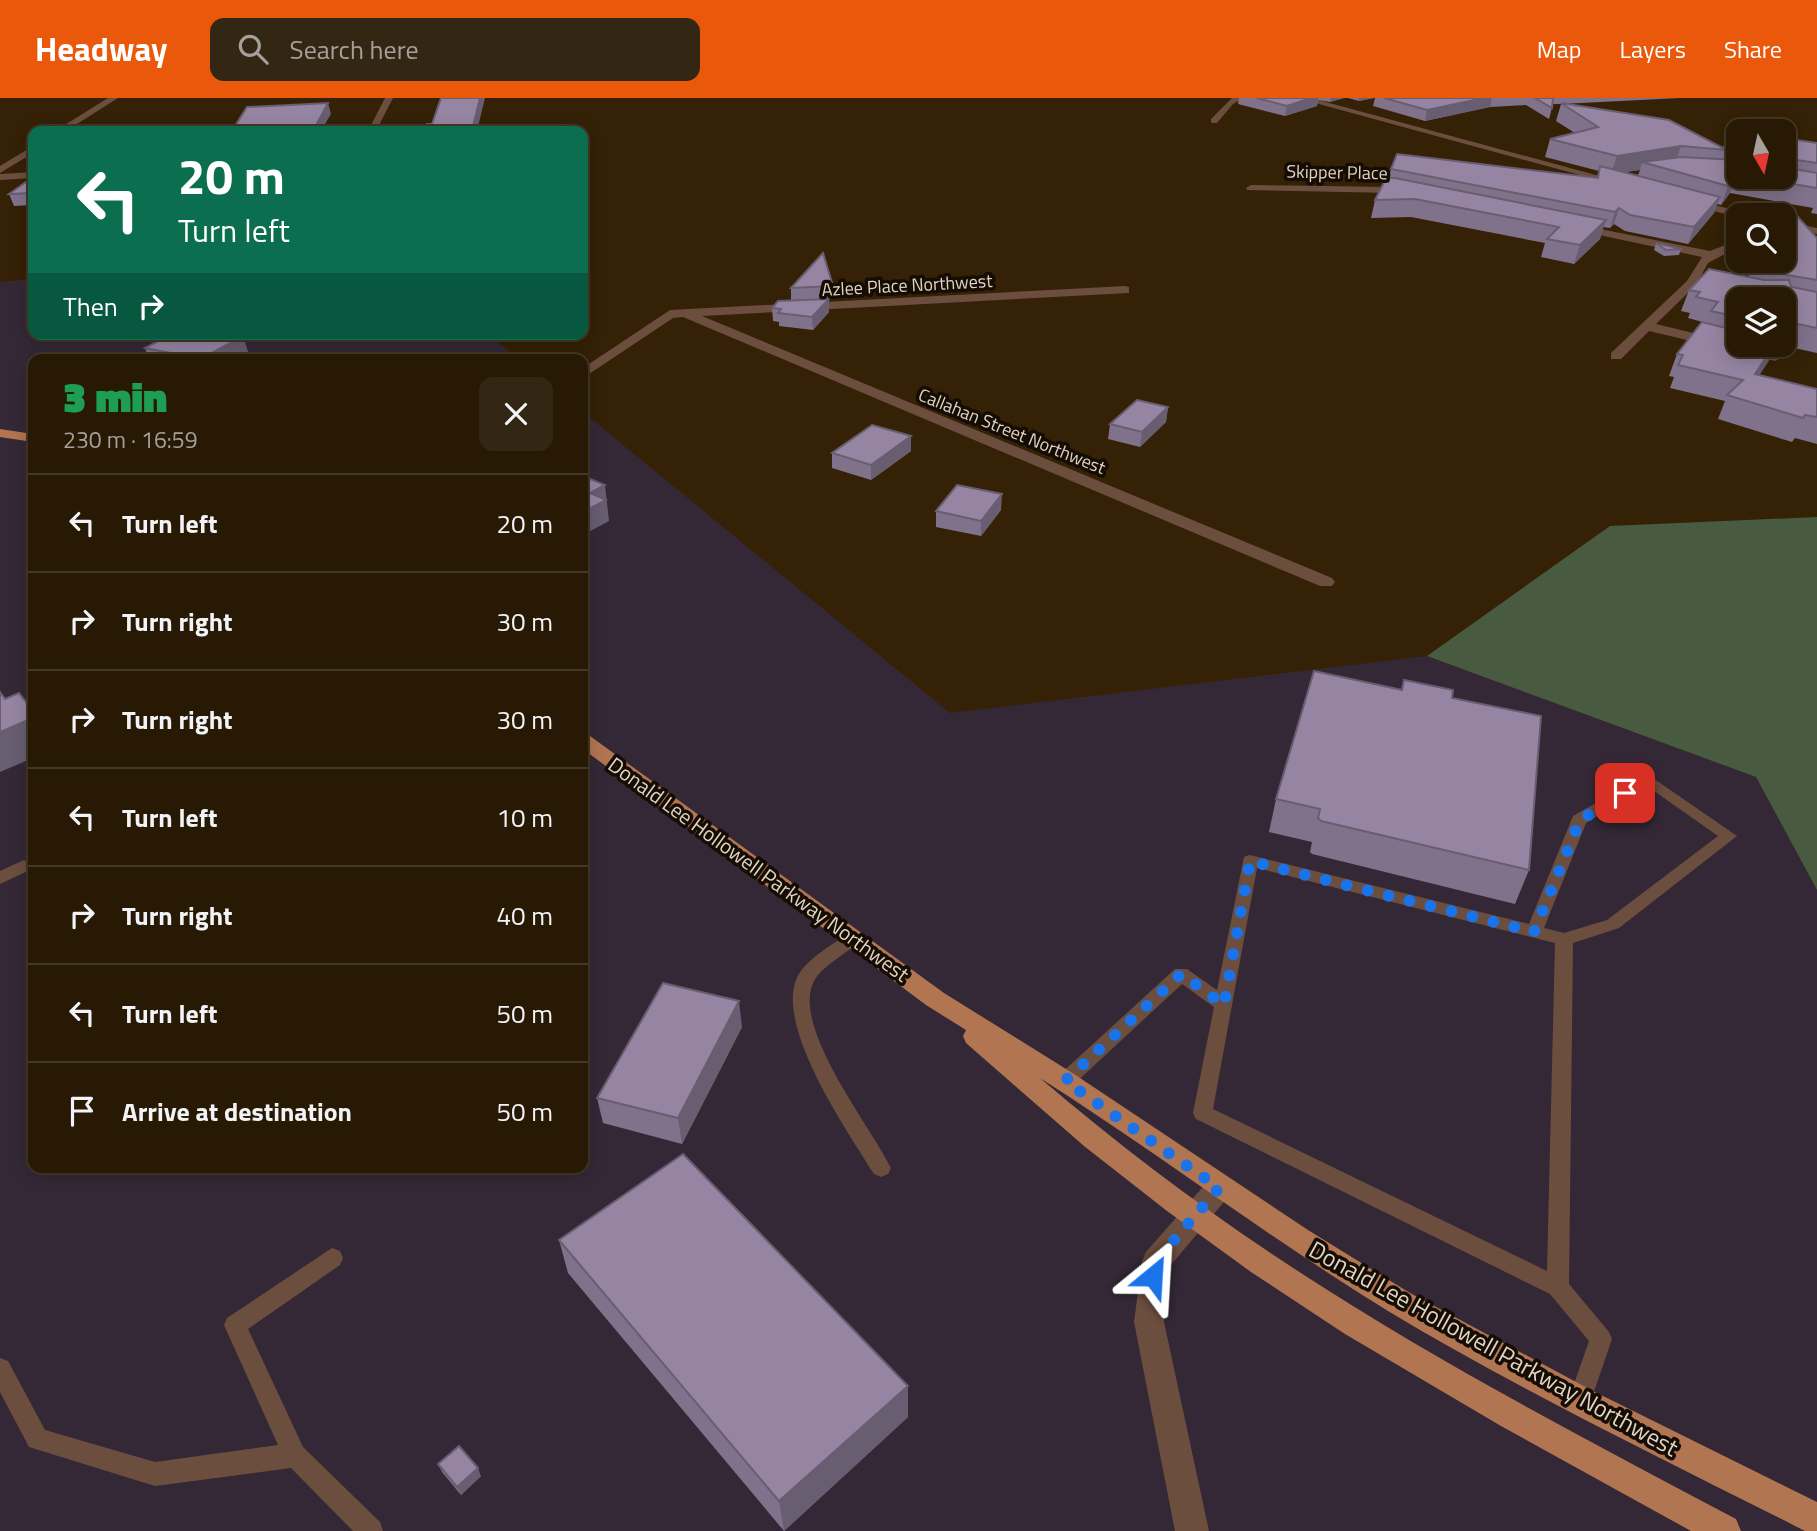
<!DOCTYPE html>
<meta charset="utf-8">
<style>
:root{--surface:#271904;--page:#332613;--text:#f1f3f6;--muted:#a4a09a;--line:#433826;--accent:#ea580c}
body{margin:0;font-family:"Titillium Web",sans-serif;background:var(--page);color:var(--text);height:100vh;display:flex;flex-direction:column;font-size:26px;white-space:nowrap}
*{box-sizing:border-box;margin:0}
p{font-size:23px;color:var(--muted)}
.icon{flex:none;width:38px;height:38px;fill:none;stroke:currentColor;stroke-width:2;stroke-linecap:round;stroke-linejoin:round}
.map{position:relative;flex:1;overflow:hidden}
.side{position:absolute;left:28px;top:256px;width:560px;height:819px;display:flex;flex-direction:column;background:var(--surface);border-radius:14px;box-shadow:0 4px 18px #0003,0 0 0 2px var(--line)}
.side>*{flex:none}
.banner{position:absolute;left:28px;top:28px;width:560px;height:214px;border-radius:14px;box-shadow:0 4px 18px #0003,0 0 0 2px var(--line);background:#0b6e4f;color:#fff;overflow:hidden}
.needle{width:46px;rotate:171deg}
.buttons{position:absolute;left:1726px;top:21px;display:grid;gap:14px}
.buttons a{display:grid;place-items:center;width:70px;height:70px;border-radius:14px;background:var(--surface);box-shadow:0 4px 18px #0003,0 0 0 2px var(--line);font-size:35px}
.pin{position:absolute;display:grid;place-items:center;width:60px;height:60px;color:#fff;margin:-30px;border-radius:14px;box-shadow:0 4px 10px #0006}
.me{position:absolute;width:77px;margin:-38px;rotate:27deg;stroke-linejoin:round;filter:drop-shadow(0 0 5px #0008)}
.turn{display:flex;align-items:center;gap:24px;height:147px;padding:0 35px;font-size:32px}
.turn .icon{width:91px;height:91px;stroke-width:2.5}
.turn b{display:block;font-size:49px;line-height:60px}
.then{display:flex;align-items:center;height:66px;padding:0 35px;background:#0003;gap:14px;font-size:26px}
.round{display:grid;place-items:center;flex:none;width:74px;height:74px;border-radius:14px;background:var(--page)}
.head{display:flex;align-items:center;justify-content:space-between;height:119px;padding:0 35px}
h1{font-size:42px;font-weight:800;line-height:52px;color:#1e9e55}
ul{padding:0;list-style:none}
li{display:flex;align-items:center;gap:21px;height:98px;padding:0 35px;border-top:2px solid var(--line)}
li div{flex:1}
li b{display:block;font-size:26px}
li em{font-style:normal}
header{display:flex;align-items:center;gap:42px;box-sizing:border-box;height:98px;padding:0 35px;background:var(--accent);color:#fff}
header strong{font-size:33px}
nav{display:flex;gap:38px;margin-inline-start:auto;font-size:24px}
.search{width:490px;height:63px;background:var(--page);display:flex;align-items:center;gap:18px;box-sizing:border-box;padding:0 24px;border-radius:14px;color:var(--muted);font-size:26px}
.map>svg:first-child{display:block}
</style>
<header>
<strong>Headway</strong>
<div class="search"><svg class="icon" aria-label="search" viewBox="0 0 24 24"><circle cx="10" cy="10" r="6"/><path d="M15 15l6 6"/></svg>Search here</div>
<nav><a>Map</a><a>Layers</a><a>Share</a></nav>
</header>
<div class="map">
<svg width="1817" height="1433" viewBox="0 0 1817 1433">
<rect width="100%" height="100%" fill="#342106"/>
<path fill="#342836" d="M33,181V236H488L518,261H33V1069H583V314L950,615L1427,558L1756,679L1817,792V1433H0V184Z"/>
<path fill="#485a40" d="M1817,419V792L1756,679L1427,558L1610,428Z"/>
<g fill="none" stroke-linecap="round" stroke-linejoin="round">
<g fill="#6c4e3e" fill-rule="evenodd">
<path d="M181,236H194L145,261H132Z"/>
<path d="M412,255L428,261H377Z"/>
<path d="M1647,676L1737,738L1619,830L1573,845L1569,1186L1609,1234L1612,1241L1588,1311L1580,1314L1572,1311L1568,1303L1589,1243L1550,1196L1196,1021L1193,1015L1214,909L1182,886L1072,988L1065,991L1058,988L1055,983L1058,978L1175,871H1187L1217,892L1244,759L1250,757L1529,826L1573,718ZM1647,688L1718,738L1607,822L1564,835L1544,830L1586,725ZM1257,770L1555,845L1547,1173L1213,1011Z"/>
<path d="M24,762L32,768L30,772L0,786V773Z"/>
<path d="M853,834L859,836L862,840L859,844C846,856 822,868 814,883C790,928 872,1030 891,1070L888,1076L881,1079L874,1076C848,1034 777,932 796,882C804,862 831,848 847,836Z"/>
<path d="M332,1150L340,1153L343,1160L340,1167L248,1231L303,1349L380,1424L383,1433H353L291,1370L155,1388L29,1349L0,1294V1260L8,1263L45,1332L155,1364L278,1347L224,1227L227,1220Z"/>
</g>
<g fill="#6c4e3e" fill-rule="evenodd">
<path d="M108,0H118L66,33H55Z"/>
<path d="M385,0H393L376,33H368Z"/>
<path d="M1232,0H1243L1233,6L1217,25H1211V21Z"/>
<path d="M1297,0H1311L1629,86L1620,88Z"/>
<path d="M33,48V55L0,75V68Z"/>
<path d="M33,74V80L0,82V76Z"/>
<path d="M1251,87L1392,89L1412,95L1407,98L1392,95L1247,92L1246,90Z"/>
<path d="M1689,101L1747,115L1748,117L1738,119L1685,106L1684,104Z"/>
<path d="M1783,123L1817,130V136L1783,129Z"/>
<path d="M1575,126L1710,153L1738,142V149L1708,165L1696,187L1656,226L1780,256L1782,259L1775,263L1649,233L1621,261H1611V255L1687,183L1702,159L1571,131L1570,129Z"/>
<path d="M1125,188L1129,189V195L702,218L1332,480L1335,484L1332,488H1320L683,219L673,220L583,280V270L670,212Z"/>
<path d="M1219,1078L1229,1082L1233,1090L1229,1098L1170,1168L1164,1224L1209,1433H1175L1134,1224L1142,1163L1146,1154L1209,1082Z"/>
</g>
<g fill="#b17552" fill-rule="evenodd">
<path d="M0,331L33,336V344L0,339Z"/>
<path d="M583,636L590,638L944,895L1074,976L1308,1132L1410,1195L1591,1292L1817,1404V1433H1805C1665,1362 1523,1294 1388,1213C1269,1140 1158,1055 1040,980C1114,1043 1191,1102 1272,1156C1420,1255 1579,1338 1736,1421L1741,1433H1691L1501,1328L1345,1236L1251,1174L1167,1113L1084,1048L966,945L963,938L966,932L926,907L583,651Z"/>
</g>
</g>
<g fill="#80728b" fill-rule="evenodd">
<path d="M1239,0H1344L1330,4L1318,2L1317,8L1285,18L1238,6Z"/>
<path d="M1348,0H1374L1359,3Z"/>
<path d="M1375,0H1680L1561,6L1723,50L1738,33V79H1783V40L1817,45V116L1811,115L1813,110L1730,95L1721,107L1717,106L1714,115L1688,146L1625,133L1614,126L1610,130L1603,129L1600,141L1574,166L1541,159L1545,145L1411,119L1371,120L1375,102L1389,80L1391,71L1597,79L1599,73L1545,59L1550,41L1575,35L1556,23L1561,6H1553L1549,21L1526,7L1490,9L1425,23L1373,8ZM1640,72L1638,77L1625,74Z"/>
<path d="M33,79V107L14,108L9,96Z"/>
<path d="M1817,140V255L1781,247H1783V201H1738V247H1778L1775,252H1773L1768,264L1759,277L1817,291V346L1795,340L1792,344L1718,321L1725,303L1670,290L1674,279L1669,278L1677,256L1706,225L1688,220L1690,215L1681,213L1689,192L1748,179L1753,168Z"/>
<path d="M1656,145L1681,151L1679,157L1664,158L1654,152Z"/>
<path d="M833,188L834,201H829V214L813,232L779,228V224L773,223L772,210L791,203V190Z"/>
<path d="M243,238L249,258L245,261H149L145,250Z"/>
<path d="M1168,309L1166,324L1140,349L1108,341L1110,326Z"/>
<path d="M911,353L871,382L832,370V355Z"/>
<path d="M1001,412L981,438L936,429V413Z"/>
<path d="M1404,582L1452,600L1529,772L1515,806L1312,756L1310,754L1312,744L1269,734L1276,701L1402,592Z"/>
<path d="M742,929L682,1046L603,1025L597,1000Z"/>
<path d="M559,1142L908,1319L784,1433L568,1175Z"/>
<path d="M438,1366L481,1378L461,1397L442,1374Z"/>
</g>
<g fill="#685d71">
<path d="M480,0H485L477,33H472Z"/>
<path d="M1311,0H1318L1317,8L1285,18L1287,8Z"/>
<path d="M1331,0H1344L1330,4Z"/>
<path d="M1359,0H1374L1359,3Z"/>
<path d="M1484,0H1492L1490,9L1425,23L1427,12Z"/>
<path d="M328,5L331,16L321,33H313Z"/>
<path d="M1681,48L1675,66L1642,64L1640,72L1611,76L1617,58Z"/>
<path d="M1737,77L1730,95L1721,107L1728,88Z"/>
<path d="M1720,99L1714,115L1688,146L1694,129Z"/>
<path d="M1619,110L1614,126L1610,130L1615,114Z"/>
<path d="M1606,122L1600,141L1574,166L1580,147Z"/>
<path d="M829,201V214L813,232L812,219Z"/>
<path d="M243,238L249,258L245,261H201Z"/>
<path d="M1774,247H1775L1768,264L1745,299L1755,276Z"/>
<path d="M1168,309L1166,324L1140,349L1142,334Z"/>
<path d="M911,338V353L871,382V367Z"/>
<path d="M605,387L609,423L583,437V414L590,395Z"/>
<path d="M1002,396L1001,412L981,438V423Z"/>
<path d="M33,620V660L0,674V634Z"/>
<path d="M739,903L742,929L682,1046L678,1020Z"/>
<path d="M908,1288V1319L784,1433L779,1403Z"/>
<path d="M478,1370L481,1378L461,1397L457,1389Z"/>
</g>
<g fill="#9585a2" stroke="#685d71" stroke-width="2">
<path d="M441,0H480L472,33H425L427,26H432Z"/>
<path d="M1257,0H1311L1287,8Z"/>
<path d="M1384,0H1484L1427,12Z"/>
<path d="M1535,0H1553L1552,10Z"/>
<path d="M328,5L313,33H107L111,31H233L247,9Z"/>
<path d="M1561,5L1669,22L1723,50L1738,33H1740H1738V53L1681,48L1617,58L1550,41L1598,29Z"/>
<path d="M1783,40L1817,45V65L1783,60Z"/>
<path d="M1397,56L1598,80L1600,68L1720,99L1694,129L1630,117L1619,110L1615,114L1391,71Z"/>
<path d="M1681,59L1738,62V77L1728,88L1642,64Z"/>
<path d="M1783,69L1817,75V90L1750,79H1783Z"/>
<path d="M33,79V95L9,96Z"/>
<path d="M1386,80H1395L1606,122L1580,147L1547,141L1559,129L1415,101L1375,102Z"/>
<path d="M1797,118L1817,140V182L1787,177L1753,168L1757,163H1783V134Z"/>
<path d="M1656,145L1682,151L1666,152Z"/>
<path d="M823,155L833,188L791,190Z"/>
<path d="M1709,171L1764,182H1789L1791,189L1817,194V230L1788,224L1784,230H1783V201H1738V219L1711,213L1718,204L1696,199L1700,194L1689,192Z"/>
<path d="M829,201L812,219L778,215L781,211L772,210L778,203Z"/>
<path d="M1702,224L1738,233V247H1774L1755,276L1817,291V319L1805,317L1803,320L1727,297L1743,282L1678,267L1683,257L1677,256Z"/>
<path d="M171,236H233L243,238L201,261L145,250Z"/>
<path d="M1137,302L1168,309L1142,334L1110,326Z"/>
<path d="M872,327L911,338L871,367L832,355Z"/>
<path d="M583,378L605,387L590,395L606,402L583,414Z"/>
<path d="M957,387L1002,396L981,423L936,413Z"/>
<path d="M1314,573L1402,592L1404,582L1453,592L1452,600L1541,618L1529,772L1321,723L1318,720L1320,711L1276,701Z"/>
<path d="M0,594L5,601L19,595L33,613V620L0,634Z"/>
<path d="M663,885L739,903L678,1020L597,1000Z"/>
<path d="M683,1056L908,1288L779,1403L559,1142Z"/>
<path d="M459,1348L478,1370L457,1389L438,1366Z"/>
</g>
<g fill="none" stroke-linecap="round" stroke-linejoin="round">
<path stroke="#1a73e8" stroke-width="12" stroke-dasharray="0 21.6" d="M1153,1178L1156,1163L1219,1090L1065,983L1181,876L1224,907L1250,763L1534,834L1580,722L1625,695"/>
</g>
<g text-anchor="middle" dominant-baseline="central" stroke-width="7" stroke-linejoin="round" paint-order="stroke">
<g font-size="18" fill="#dfd3c3" stroke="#150d04">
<text transform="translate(1337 74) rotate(1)">Skipper Place</text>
<text transform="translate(907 187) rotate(-3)">Azlee Place Northwest</text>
<text transform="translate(1012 333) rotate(22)">Callahan Street Northwest</text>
</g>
<g font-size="21" fill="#dfd3c3" stroke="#150d04">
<text transform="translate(759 771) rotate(36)">Donald Lee Hollowell Parkway Northwest</text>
</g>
<g font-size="24" fill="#dfd3c3" stroke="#150d04">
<text transform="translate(1494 1250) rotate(29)">Donald Lee Hollowell Parkway Northwest</text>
</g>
</g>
</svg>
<div class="buttons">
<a><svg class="needle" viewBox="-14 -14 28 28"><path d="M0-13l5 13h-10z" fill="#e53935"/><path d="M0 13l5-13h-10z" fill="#a4a09a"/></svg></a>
<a><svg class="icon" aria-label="search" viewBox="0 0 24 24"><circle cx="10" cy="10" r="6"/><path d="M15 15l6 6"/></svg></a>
<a><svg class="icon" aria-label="layers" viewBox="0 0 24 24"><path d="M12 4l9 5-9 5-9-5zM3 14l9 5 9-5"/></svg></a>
</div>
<div class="pin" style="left:1625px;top:695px;background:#d93025"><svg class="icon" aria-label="arrive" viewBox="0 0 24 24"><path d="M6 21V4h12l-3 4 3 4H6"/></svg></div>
<svg class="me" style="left:1153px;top:1178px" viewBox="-20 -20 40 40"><path d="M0-17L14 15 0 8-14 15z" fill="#1a73e8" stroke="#fff" stroke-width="4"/></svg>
<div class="banner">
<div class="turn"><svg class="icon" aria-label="left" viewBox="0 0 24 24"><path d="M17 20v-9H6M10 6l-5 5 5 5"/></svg><div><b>20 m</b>Turn left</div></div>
<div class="then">Then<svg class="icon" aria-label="right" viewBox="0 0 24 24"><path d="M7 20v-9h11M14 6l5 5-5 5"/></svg></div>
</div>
<section class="side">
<div class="head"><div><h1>3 min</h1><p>230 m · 16:59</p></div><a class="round"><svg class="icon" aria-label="close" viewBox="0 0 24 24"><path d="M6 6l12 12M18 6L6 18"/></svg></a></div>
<ul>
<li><svg class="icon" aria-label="left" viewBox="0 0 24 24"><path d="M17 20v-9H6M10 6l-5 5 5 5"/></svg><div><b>Turn left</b></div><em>20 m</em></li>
<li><svg class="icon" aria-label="right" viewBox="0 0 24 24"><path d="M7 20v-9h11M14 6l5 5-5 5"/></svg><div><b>Turn right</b></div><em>30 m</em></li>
<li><svg class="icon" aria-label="right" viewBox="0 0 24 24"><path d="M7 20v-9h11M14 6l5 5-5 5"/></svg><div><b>Turn right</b></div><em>30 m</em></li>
<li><svg class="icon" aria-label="left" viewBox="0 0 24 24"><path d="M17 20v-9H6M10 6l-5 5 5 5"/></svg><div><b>Turn left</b></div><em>10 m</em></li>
<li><svg class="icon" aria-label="right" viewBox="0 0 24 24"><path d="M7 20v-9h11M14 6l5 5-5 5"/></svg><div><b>Turn right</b></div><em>40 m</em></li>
<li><svg class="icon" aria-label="left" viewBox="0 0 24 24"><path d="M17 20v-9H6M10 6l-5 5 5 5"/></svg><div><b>Turn left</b></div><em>50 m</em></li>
<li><svg class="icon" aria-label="arrive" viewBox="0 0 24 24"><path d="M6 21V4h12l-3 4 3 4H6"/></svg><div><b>Arrive at destination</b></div><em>50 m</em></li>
</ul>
</section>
</div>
